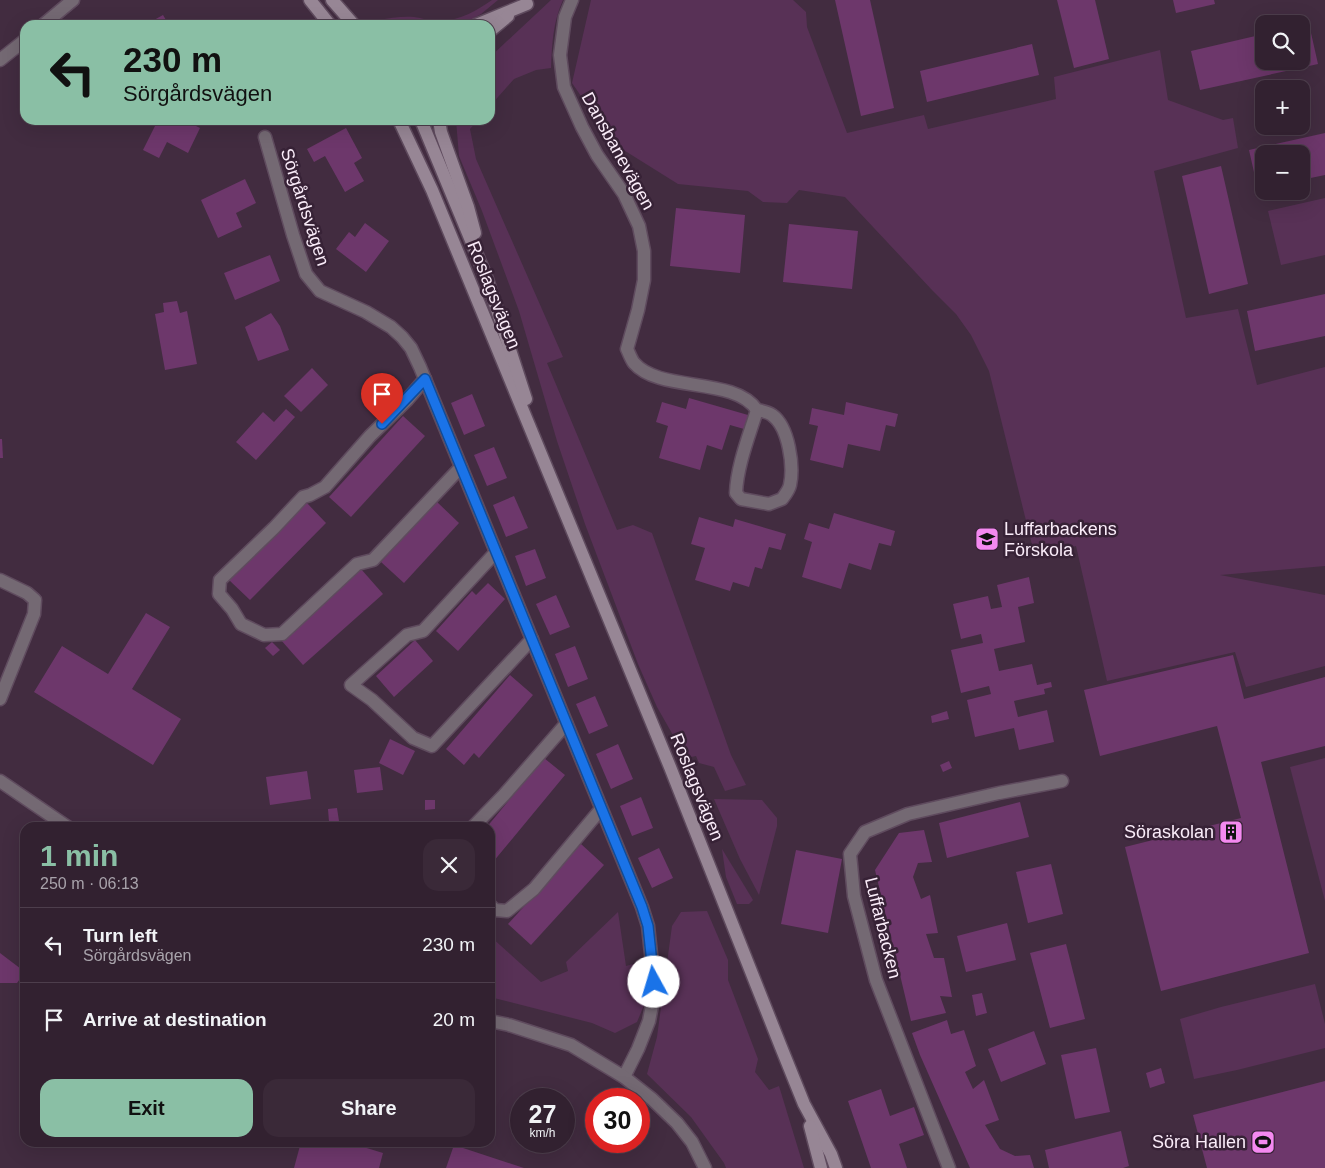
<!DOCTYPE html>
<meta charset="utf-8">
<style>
:root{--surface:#322130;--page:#3a2938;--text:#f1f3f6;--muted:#a8a3ab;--line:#4d3e4c;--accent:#8abfa5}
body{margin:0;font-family:Arial,sans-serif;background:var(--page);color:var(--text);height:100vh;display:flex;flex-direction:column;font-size:19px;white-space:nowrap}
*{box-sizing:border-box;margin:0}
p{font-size:16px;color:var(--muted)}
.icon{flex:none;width:28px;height:28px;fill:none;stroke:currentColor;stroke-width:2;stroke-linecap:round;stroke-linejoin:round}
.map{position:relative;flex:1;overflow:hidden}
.sheet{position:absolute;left:20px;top:822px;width:475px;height:325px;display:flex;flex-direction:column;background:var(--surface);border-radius:15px;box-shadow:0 5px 20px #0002,0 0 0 1px var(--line)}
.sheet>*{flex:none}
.top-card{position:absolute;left:20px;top:20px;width:475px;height:105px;border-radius:15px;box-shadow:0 5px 20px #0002,0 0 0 1px var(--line);background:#8abfa5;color:#111;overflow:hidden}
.controls{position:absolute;left:1255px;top:15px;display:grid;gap:10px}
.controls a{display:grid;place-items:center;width:55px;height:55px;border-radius:10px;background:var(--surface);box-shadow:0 5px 20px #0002,0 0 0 1px var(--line);font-size:25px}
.speed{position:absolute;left:510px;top:1088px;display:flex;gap:10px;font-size:25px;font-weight:700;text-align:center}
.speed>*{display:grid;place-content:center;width:65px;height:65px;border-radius:50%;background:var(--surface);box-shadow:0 5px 20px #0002,0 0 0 1px var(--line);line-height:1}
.speed small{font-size:12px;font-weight:400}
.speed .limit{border:8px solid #d22;background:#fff;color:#111}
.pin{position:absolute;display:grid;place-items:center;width:42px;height:42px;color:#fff;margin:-51px -21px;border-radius:50% 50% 50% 0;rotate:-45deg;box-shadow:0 0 5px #0007}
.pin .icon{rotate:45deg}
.me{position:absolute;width:55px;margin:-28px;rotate:354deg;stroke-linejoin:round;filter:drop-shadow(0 0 4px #0008)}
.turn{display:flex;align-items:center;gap:18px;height:105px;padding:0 20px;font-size:22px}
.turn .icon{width:65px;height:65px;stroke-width:2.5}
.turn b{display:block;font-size:35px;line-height:42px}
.round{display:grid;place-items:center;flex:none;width:52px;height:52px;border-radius:15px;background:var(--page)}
.head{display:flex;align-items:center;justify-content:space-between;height:85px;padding:0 20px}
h1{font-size:30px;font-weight:800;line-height:38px;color:var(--accent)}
.action{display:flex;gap:10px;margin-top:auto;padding:10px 20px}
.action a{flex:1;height:58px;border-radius:15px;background:var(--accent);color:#111;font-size:20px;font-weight:800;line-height:58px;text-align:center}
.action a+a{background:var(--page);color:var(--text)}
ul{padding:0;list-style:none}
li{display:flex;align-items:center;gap:15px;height:75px;padding:0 20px;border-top:1px solid var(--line)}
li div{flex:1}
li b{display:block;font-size:19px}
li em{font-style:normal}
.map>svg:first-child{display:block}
</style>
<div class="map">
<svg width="1325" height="1168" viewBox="0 0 1325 1168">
<rect width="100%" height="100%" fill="#422c40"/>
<g fill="#583156">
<path d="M492,0H498L481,14L462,25H376L379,20C390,18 402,16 414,17C423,18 432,22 441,21C461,20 476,11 492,0Z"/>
<path d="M551,0H563C553,22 552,44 551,68L536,70L514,79L490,106V57Z"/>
<path d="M591,0H793L806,12L807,27L847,133L924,115L928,129L1056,99L1054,77L1160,50L1168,100L1223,120L1233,118L1238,148L1154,171L1186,318L1238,309L1257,385L1325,367V566L1220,575L1325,595V666L1246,687L1235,652L1107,681L1076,546L1035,557L989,371L971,335L956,314L932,290L845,197L799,190L787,203L763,202L748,191L678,184L614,144L572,83Z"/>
<path d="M456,120H478L470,129L476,159L563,357L547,363L617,530L633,525L652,533L731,755L746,785L725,791L714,767L699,763L696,756L686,758L657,707L638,664L585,524L557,441L519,311L482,211L459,156Z"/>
<path d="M1325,198V255L1281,265L1268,211Z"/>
<path d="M1325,758V901L1290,767Z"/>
<path d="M714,799L762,800L777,818V826L759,895L740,859Z"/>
<path d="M722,849L753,900L749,904H737L726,877Z"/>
<path d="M707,911L728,960V980L758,1059L755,1072L769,1090L779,1086L804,1168H726L724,1163L691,1117L647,1074L657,1037L672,926L681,912Z"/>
<path d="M618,912L626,966L644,961L647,998L637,1022L615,1033L592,1023L490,997V936L541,982L568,971L566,962Z"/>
<path d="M1315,984L1325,1024V1048L1237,1070L1194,1079L1180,1019L1221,1007Z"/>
</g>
<g fill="#6d376b">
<path d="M835,0H870L894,108L861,116Z"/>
<path d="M1057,0H1095L1109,59L1074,68Z"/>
<path d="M1173,0H1214L1215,4L1176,13Z"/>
<path d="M163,15L169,25H145Z"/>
<path d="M1309,24L1318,64L1200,90L1191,51L1264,34V61H1301V26Z"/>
<path d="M1032,44L1039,75L927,102L920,71Z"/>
<path d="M158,120H184L200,128L188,153L167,142L159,158L143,150Z"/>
<path d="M346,128L362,158L354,163L364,181L345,192L325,156L314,162L307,149Z"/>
<path d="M1325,133V175L1301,180V154H1264V188L1258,190L1249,150Z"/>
<path d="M1221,166L1248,284L1209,294L1182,176Z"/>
<path d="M245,179L256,203L236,213L242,227L218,238L201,200Z"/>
<path d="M676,208L745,215L740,273L670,266Z"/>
<path d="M365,223L389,241L366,272L336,249L349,232L355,237Z"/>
<path d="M789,224L858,231L852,289L783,282Z"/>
<path d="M270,255L280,281L235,300L224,273Z"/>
<path d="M1325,294V336L1255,351L1247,311Z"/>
<path d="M177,301L180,313L187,311L197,364L165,370L155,314L164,312L163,303Z"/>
<path d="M271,313L280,326L289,350L258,361L245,327Z"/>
<path d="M312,368L328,385L301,412L284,396Z"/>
<path d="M472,394L485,426L464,435L451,403Z"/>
<path d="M689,398L748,415L744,429L730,425L722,450L707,445L700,470L659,458L668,426L656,422L662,402L686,409Z"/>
<path d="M846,402L898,414L895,427L886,425L880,451L848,444L843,468L810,460L818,426L809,424L812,408L844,415Z"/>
<path d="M286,409L295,417L256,460L236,442L263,412L274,422Z"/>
<path d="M403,416L425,436L351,517L329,497Z"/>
<path d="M0,439H2L3,458H0Z"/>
<path d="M494,447L507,478L487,486L474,455Z"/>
<path d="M514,496L528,528L506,537L493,505Z"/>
<path d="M436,501L459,523L404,583L381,562Z"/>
<path d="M306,502L326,523L250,600L229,580Z"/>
<path d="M834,513L895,531L891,546L879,543L871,570L849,563L841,589L802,577L812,542L804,539L809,523L829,529Z"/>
<path d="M699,517L733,527L735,519L786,534L781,550L769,547L762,569L755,567L749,587L733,582L730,591L695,580L705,548L691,544Z"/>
<path d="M535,549L546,578L526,586L515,556Z"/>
<path d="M361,569L383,594L303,665L281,640Z"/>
<path d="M1029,577L1034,603L1018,607L1025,642L994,649L999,671L1032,664L1037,685L1051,682L1052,687L1044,689L1045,694L1014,701L1018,717L1047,710L1054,742L1019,750L1014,728L975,737L967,700L991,694L989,686L961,693L951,650L983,643L981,634L961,639L953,604L988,596L991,609L1002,607L997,585Z"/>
<path d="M488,583L505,599L458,651L436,631L472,591L476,595Z"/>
<path d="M556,595L570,627L550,635L536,604Z"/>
<path d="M146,613L170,627L132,689L181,719L153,765L34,692L62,646L108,674Z"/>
<path d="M415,640L433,661L394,697L376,676Z"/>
<path d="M272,642L280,650L273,656L265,648Z"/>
<path d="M575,646L588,679L568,687L555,654Z"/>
<path d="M1233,655L1244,699L1325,677V746L1261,762L1309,953L1161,991L1125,847L1241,818L1217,726L1100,756L1084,690Z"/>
<path d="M510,675L533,695L479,758L474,753L464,765L446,749Z"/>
<path d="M595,696L608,726L589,734L576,704Z"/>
<path d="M947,711L949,719L932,723L931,716Z"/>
<path d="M390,739L415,751L403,775L379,763Z"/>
<path d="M618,744L633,779L611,789L596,754Z"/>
<path d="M544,758L565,775L493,862L490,860V828H486Z"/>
<path d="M949,761L952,768L943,772L940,765Z"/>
<path d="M380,767L383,790L357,793L354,770Z"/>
<path d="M307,771L311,799L270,805L266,777Z"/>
<path d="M641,797L653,828L632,836L620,806Z"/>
<path d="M425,800H435V809L425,810Z"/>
<path d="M1020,802L1029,837L947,858L939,823Z"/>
<path d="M337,808L339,821L329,822L328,809Z"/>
<path d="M924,830L932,862L918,863L913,877L921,899L930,895L938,933L926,934L934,958H944L952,997L940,996L946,1013L911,1021L875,870L899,833Z"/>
<path d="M581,844L604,865L531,945L508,924Z"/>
<path d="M659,848L673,878L652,888L638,858Z"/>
<path d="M796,850L842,859L828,933L781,924Z"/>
<path d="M1051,864L1063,914L1028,923L1016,872Z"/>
<path d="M1007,923L1016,960L966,972L957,936Z"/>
<path d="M1066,944L1085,1019L1050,1028L1030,953Z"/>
<path d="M0,953L25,972L17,983H0Z"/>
<path d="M982,993L987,1013L976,1016L972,995Z"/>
<path d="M24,1007H25V1030L19,1028Z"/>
<path d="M947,1020L951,1034L964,1030L976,1066L965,1072L973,1089L984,1080L999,1120L985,1125L1000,1149L1015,1156L1030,1155L1034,1168H970L920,1055L912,1033Z"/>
<path d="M1034,1031L1046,1064L1001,1082L988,1049Z"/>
<path d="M1096,1048L1110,1112L1075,1119L1061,1055Z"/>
<path d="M1161,1068L1165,1083L1150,1088L1146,1073Z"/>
<path d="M1325,1081V1168H1207L1193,1115Z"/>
<path d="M881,1089L890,1116L914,1107L924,1135L899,1144L907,1168H871L848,1101Z"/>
<path d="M1121,1131L1129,1166L1123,1168H1049L1045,1150Z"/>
<path d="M301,1142H347L383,1153L379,1168H294Z"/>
<path d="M454,1145L524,1168H446Z"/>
</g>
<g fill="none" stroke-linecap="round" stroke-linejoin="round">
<g stroke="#5f4b5e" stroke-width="15">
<g id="street">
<path d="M572,0L565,17L560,55L564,87L582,127L597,155L624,194L639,226L644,251V280L638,310L627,349C629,353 631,359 634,363C660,393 734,376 757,410C749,436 737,466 736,493L741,499L769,504L782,499C785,495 789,490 790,485C794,466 789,427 772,415C768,412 762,411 757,410"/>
<path d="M43,25L73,0"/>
<path d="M0,60L25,40"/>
<path d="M265,137L293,235L306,274L320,291L366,312L391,327L402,337L411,348L420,367L642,907L648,926L654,982L653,1000L649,1021L638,1049L624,1077"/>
<path d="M425,379L407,400L370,436L325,487L310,495L303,497L274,528L220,580L219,594L232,609L241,624L264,635L282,634L357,564L373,560L461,467"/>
<path d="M496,552L423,631L407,635L351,685L372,700L413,738L432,746L532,639"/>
<path d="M0,580L27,593L35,600L34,614L0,699"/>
<path d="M0,781L69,828"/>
<path d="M472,828L504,795L566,724"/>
<path d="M490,905L495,910L507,911L534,889L601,809"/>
<path d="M490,1021L509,1025L571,1045L624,1077L652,1099L677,1123L692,1142L705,1168"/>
<path d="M949,1168L876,980L854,896L850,854L865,832L908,814L999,793L1062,781"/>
</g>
</g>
<g stroke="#5f4b5e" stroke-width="15">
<g id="secondary">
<path d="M310,0L330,25"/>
<path d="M332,0L354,25"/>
<path d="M476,25L527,4"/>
<path d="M490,31L508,16"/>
<path d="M399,120L432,190L670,767L781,1047L804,1104L831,1154L836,1168"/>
<path d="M421,120L487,279L526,399"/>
<path d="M439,120L441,132L468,207L475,233"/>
<path d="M810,1126L821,1168"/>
</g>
</g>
<use href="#street" stroke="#746973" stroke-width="12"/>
<use href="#secondary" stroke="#978695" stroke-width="12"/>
</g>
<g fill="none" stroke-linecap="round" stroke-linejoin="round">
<g stroke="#114b97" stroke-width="12">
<path id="route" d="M382,424L425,379L642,907L648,926L654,982"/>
</g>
<use href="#route" stroke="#1a73e8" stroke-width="9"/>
</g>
<defs>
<g id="school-square" transform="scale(1.25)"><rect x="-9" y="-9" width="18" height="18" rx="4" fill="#f489f0" stroke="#372236"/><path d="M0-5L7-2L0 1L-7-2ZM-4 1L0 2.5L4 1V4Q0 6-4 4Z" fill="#111"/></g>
<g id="building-square" transform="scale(1.25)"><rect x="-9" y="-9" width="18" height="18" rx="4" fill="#f489f0" stroke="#372236"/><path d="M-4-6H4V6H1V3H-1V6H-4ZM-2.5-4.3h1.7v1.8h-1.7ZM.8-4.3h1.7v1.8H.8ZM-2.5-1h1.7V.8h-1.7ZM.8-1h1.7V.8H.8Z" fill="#111"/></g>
<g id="stadium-square" transform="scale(1.25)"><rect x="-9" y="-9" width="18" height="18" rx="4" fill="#f489f0" stroke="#372236"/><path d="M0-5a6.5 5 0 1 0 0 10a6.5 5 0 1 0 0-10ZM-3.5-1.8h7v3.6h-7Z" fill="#111"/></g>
</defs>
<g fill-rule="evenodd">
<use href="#school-square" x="987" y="539"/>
<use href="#building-square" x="1231" y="832"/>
<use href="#stadium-square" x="1263" y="1142"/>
</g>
<g text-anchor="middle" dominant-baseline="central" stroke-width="5" stroke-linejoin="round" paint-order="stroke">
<g font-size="18" fill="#faecf9" stroke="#372236">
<text transform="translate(618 151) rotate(61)">Dansbanevägen</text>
<text transform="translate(305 207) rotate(72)">Sörgårdsvägen</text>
<text transform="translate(494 295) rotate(68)">Roslagsvägen</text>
<text transform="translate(697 787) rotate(68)">Roslagsvägen</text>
<text transform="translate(883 928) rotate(76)">Luffarbacken</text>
</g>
<g font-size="18" fill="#faecf9" stroke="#372236" text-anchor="end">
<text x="1004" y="529" text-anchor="start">Luffarbackens<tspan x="1004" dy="21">Förskola</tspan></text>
<text x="1214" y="832">Söraskolan</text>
<text x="1246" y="1142">Söra Hallen</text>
</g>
</g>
</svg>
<div class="controls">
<a><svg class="icon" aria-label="search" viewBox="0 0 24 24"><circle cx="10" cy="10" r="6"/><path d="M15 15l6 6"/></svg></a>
<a>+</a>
<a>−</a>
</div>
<div class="speed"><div>27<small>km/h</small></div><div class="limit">30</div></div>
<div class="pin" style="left:382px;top:424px;background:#d93025"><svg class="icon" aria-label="arrive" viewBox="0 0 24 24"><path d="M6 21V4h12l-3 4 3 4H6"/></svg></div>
<svg class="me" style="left:654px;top:982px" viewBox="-20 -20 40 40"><circle r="19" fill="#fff"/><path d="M0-13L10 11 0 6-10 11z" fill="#1a73e8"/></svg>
<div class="top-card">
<div class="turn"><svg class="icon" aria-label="left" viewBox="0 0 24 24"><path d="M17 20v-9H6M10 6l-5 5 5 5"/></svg><div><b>230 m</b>Sörgårdsvägen</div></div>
</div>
<section class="sheet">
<div class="head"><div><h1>1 min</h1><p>250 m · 06:13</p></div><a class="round"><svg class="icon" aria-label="close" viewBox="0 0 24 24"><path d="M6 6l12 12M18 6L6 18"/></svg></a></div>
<ul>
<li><svg class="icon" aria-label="left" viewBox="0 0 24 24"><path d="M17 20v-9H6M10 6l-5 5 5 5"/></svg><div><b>Turn left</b><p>Sörgårdsvägen</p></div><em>230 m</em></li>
<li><svg class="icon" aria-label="arrive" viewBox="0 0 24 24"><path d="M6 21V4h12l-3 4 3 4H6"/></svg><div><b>Arrive at destination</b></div><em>20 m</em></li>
</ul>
<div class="action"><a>Exit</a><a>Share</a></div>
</section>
</div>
